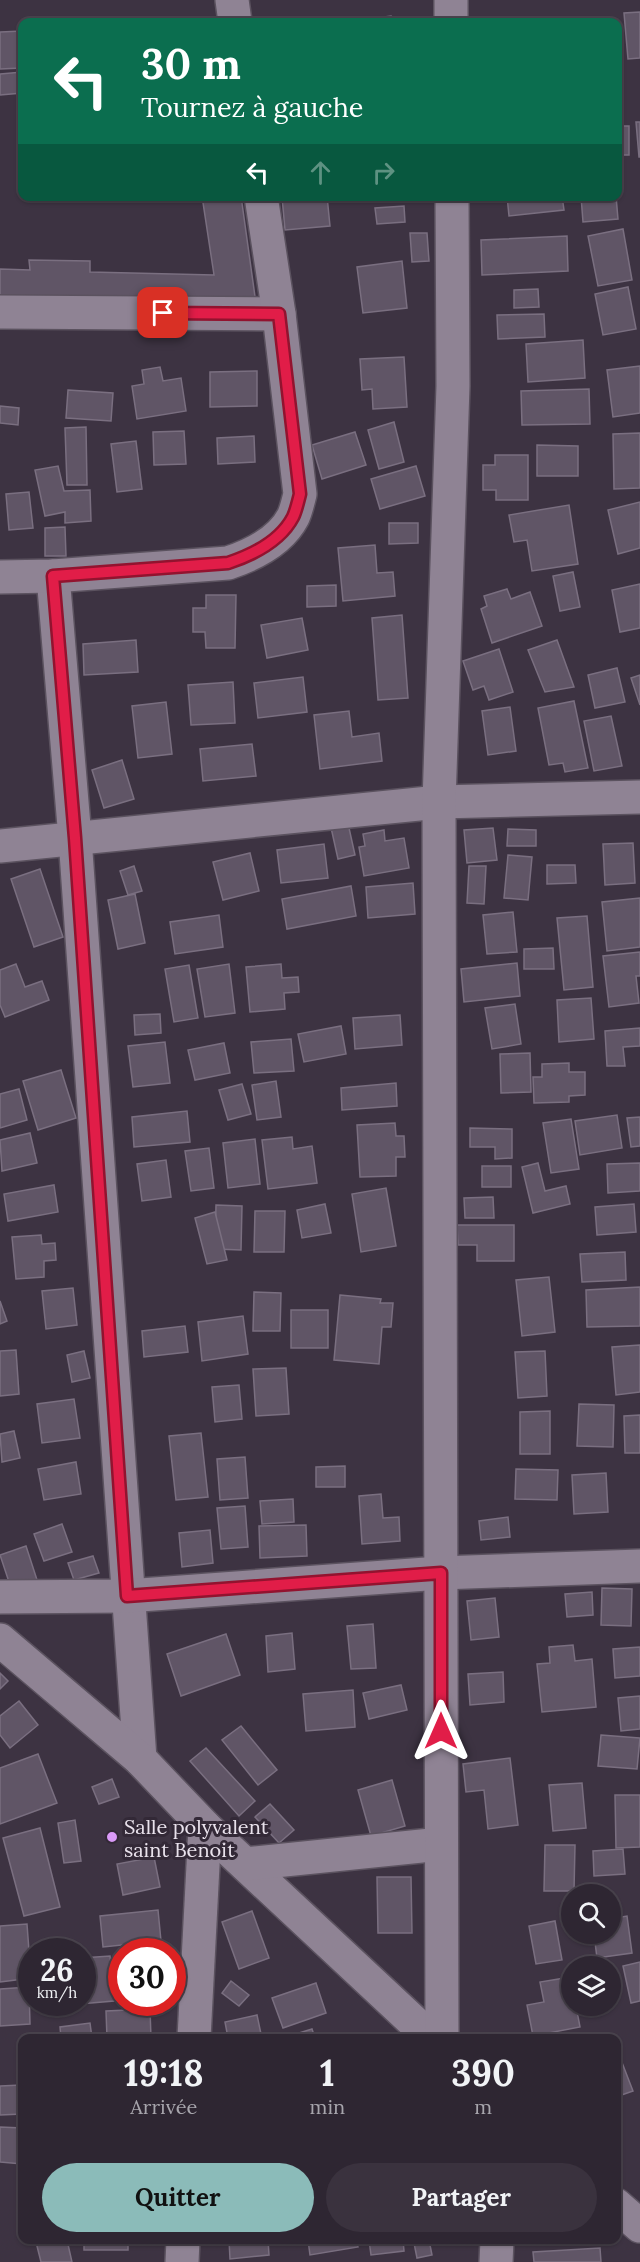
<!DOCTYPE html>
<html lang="fr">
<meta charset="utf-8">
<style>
:root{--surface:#2e2632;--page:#3a323e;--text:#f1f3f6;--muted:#a7a5ac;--line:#49434d;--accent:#8bbbb9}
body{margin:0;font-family:Lora,serif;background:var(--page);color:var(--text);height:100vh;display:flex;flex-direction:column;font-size:22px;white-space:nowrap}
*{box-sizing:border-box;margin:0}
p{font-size:20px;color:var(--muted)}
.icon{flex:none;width:33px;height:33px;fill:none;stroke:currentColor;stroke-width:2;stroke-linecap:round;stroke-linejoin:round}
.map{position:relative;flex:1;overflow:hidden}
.details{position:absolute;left:18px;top:2034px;width:603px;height:210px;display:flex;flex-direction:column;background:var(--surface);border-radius:12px;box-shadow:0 2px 4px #0004,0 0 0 2px var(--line)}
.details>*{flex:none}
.banner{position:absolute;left:18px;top:18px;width:604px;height:183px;border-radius:12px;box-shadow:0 2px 4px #0004,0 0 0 2px var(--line);background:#0b6e4f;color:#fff;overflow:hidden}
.controls{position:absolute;left:561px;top:1884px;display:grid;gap:12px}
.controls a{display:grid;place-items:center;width:60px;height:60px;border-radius:50%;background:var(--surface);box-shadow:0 2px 4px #0004,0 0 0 2px var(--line);font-size:30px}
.speed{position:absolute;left:18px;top:1938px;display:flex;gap:12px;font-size:30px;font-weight:700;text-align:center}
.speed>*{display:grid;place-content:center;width:78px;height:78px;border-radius:50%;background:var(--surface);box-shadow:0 2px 4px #0004,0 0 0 2px var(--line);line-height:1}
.speed small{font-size:15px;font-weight:400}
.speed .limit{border:9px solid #d22;background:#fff;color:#111}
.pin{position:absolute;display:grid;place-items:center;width:51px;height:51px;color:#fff;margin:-26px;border-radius:12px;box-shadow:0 3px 9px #0006}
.me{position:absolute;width:66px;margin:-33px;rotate:0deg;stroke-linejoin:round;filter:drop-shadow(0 0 4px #0008)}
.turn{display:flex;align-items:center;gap:21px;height:126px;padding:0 24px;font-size:27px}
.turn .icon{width:78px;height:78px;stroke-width:2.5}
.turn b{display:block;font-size:42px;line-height:51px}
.lanes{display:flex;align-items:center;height:57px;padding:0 24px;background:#0003;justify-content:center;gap:30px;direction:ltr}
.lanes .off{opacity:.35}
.eta{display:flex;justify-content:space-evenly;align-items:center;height:102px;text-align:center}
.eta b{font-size:36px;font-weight:700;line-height:42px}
.cta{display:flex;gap:12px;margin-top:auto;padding:12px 24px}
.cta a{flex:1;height:69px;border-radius:36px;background:var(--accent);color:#111;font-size:24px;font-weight:700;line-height:69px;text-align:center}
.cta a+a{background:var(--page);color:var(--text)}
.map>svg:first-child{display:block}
</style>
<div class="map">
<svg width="640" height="2262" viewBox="0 0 640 2262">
<rect width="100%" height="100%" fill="#3d3342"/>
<g fill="#605566" stroke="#7a6f80" stroke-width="1.5">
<path d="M640,12V58L628,59L624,13Z"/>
<path d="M391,16V22H369V19Z"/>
<path d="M22,31V68L0,69V32Z"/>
<path d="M22,72V93L0,95V74Z"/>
<path d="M636,122H640V157H639Z"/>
<rect x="618" y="126" width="11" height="29"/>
<path d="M202,196H241L257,311L0,309V269L30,270L29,260L90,261V272L214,275Z"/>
<path d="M327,196L330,226L285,230L282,197Z"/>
<path d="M507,196H562L564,210L509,216Z"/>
<path d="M581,196H616L618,219L583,222Z"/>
<path d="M404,206L405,222L377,224L375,208Z"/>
<path d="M623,229L632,280L598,286L588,236Z"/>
<path d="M410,233H427L429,261L412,262Z"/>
<path d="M567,236L568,271L482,275L481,240Z"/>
<path d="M402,261L407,308L363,313L357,267Z"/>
<path d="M628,287L636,329L603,335L595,294Z"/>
<path d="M538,289L539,307L514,308V290Z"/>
<path d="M544,314L545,337L498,339L497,315Z"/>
<path d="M583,340L585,378L528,382L526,344Z"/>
<path d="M404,357L407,407L373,409L372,389L362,390L360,359Z"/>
<path d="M640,366V413L613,417L607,370Z"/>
<path d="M160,367L163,381L181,378L186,411L137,419L132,386L144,384L142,370Z"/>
<path d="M257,371V406L210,407V372Z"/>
<path d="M589,389L590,424L522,425L521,391Z"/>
<path d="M68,390L113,393L111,421L66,418Z"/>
<path d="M0,406L19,408L18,425L0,423Z"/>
<path d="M394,422L404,462L379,469L368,430Z"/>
<path d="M86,427L87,485H67L65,428Z"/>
<path d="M184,431L186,464L154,465L153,432Z"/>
<path d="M355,432L366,465L322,479L312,445Z"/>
<path d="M640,433V488L614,489L613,434Z"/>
<path d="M254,436L255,462L218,464L217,438Z"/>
<path d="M136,441L142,489L117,492L111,444Z"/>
<path d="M537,445L578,446V476H537Z"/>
<path d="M495,455H528V500H496V490H483V465H495Z"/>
<path d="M58,466L64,491L90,490L91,521L65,523V512L45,516L35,470Z"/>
<path d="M416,466L425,496L380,509L371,479Z"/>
<path d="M29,492L33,528L9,530L6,494Z"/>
<path d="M640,502V548L618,554L608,510Z"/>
<path d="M569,505L578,564L532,571L527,540L514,542L509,515Z"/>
<path d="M389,523H418V543L389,544Z"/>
<path d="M65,527L66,556H45V528Z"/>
<path d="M375,545L377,573L393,572L395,596L343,601L338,548Z"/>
<path d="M573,572L580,607L560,611L553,576Z"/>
<path d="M640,584V628L620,632L612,590Z"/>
<path d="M336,585V606L307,607V586Z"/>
<path d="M507,589L511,599L530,592L542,626L492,643L481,609L487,606L484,596Z"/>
<path d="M206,595H236L235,648H206L205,632H193V608H206Z"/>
<path d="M402,615L408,698L378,700L372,618Z"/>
<path d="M302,618L308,650L267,658L261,625Z"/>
<path d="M136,640L138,672L84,675L83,644Z"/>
<path d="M557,640L574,687L545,692L528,650Z"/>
<path d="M499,649L513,692L489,700L484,686L473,690L463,661Z"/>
<path d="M617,668L625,702L595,708L588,675Z"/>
<path d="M640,675V705L631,678Z"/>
<path d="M303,677L307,712L258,718L254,683Z"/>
<path d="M233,682L235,723L191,725L188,685Z"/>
<path d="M574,701L588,768L565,772L563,763L549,765L538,708Z"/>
<path d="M166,702L172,754L138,758L132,706Z"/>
<path d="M510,707L516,751L488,755L482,711Z"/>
<path d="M349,711L352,737L379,733L382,761L320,769L314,715Z"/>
<path d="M611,716L622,766L594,771L584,721Z"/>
<path d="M252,744L256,776L203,781L200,749Z"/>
<path d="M122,760L134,799L104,808L92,770Z"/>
<path d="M347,819L355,855L338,859L330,823Z"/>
<path d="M493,828L497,860L467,863L464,830Z"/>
<path d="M508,829L536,830V846H507Z"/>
<path d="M384,830L385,841L404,838L409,868L364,876L359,847L365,846L363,834Z"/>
<path d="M633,843L635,883L605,885L603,844Z"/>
<path d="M324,844L328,878L281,883L277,850Z"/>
<path d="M250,853L259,891L223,900L213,862Z"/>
<path d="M508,855L532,857L528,900L504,898Z"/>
<path d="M547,865H575L576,883L547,884Z"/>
<path d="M134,866L142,891L128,895L120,871Z"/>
<path d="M469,866H486L484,904L467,903Z"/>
<path d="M40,869L63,937L34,947L11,879Z"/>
<path d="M413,883L415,914L368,918L366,887Z"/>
<path d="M351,886L356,916L287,929L282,899Z"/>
<path d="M135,894L145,943L118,949L108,900Z"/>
<path d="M640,898V947L607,951L602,902Z"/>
<path d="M513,912L517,952L487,954L483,915Z"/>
<path d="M219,915L223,947L175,954L170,922Z"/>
<path d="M587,916L593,987L564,990L557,918Z"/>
<path d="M553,948L554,969H524V949Z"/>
<path d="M640,952V976H636L639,1003L609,1007L603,956Z"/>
<path d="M517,963L520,996L464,1002L461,969Z"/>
<path d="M16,964L25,987L42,981L49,1000L5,1017L0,1005V970Z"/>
<path d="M229,964L235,1013L205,1017L197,969Z"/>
<path d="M281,964L282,978L298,977L299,992L284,993L285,1009L250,1012L246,967Z"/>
<path d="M189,965L198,1018L174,1022L165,969Z"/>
<path d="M591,998L594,1039L559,1042L557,1000Z"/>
<path d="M515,1004L521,1044L492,1049L485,1008Z"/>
<path d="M160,1014L161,1033L135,1035L134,1015Z"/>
<path d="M400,1015L402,1045L355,1049L353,1018Z"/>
<path d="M341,1026L346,1054L304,1062L298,1034Z"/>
<path d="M640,1028V1046L623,1047L625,1066H607L605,1031Z"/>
<path d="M291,1039L294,1071L254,1073L251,1042Z"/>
<path d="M165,1042L170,1083L133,1087L128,1046Z"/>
<path d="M224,1043L230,1073L195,1080L188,1050Z"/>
<path d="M530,1053L531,1092L501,1093L500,1054Z"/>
<path d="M569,1063V1072H585V1095L569,1096V1102L534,1103L533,1077H542V1064Z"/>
<path d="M61,1070L76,1118L38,1130L23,1081Z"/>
<path d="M276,1081L281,1117L257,1120L252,1085Z"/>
<path d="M396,1083L397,1106L342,1110L341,1088Z"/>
<path d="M242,1084L251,1114L228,1120L219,1090Z"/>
<path d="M19,1089L27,1120L0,1128V1094Z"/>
<path d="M187,1111L190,1142L134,1147L132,1117Z"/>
<path d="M617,1115L622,1148L580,1155L575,1121Z"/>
<path d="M640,1117V1146L631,1147L627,1118Z"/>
<path d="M571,1119L579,1169L551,1173L543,1123Z"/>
<path d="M395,1123L396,1136H404L405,1157H396V1176L360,1177L357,1125Z"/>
<path d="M470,1128L512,1129V1158L495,1159V1147H470Z"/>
<path d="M30,1133L37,1163L2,1171L0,1140Z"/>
<path d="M292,1137L293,1149L312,1146L317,1183L268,1189L262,1140Z"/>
<path d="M255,1139L260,1184L228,1188L223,1143Z"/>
<path d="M209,1148L214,1188L191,1191L185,1151Z"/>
<path d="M166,1160L171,1197L142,1201L137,1164Z"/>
<path d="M538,1163L545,1191L566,1186L570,1204L533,1213L522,1167Z"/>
<path d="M640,1163V1191L608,1193L607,1164Z"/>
<rect x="482" y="1166" width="29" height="21"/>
<path d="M54,1185L58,1212L8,1221L4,1194Z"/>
<path d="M386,1188L396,1246L361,1252L352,1194Z"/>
<path d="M493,1197L494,1218H465L464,1198Z"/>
<path d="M325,1204L331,1233L302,1238L297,1210Z"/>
<path d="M634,1204L636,1232L597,1235L595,1207Z"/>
<path d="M216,1205L242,1206L241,1250L215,1249Z"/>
<path d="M255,1211H285L284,1252H254Z"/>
<path d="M215,1212L227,1260L207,1264L195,1218Z"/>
<path d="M457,1225H514V1261H477V1245H458Z"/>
<path d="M41,1235L42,1244L55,1243L56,1260L44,1261V1277L16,1279L12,1237Z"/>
<path d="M625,1252L626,1280L582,1282L580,1254Z"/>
<path d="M549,1277L555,1332L522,1336L516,1280Z"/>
<path d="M640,1287V1326L587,1327L586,1290Z"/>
<path d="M73,1288L77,1325L46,1329L42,1291Z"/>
<path d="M254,1292L281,1293L280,1331H253Z"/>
<path d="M340,1295L381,1299L380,1303H393L391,1327H382L379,1364L334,1360Z"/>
<path d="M0,1301L7,1321L0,1324Z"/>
<rect x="291" y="1310" width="37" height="38"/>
<path d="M243,1316L248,1354L202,1361L198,1322Z"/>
<path d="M185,1326L188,1352L144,1357L142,1331Z"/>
<path d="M640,1345V1392L616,1395L612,1347Z"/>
<path d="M16,1350L19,1394L0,1396V1351Z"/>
<path d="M84,1351L90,1378L72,1382L67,1355Z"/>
<path d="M545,1351L547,1396L518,1398L515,1352Z"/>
<path d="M286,1368L289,1414L256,1416L253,1369Z"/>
<path d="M239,1385L242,1419L215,1422L212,1387Z"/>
<path d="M74,1399L80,1438L42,1443L37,1404Z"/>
<path d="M579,1404L614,1405L613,1447L577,1446Z"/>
<path d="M550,1411V1454H520V1412Z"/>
<path d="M640,1415V1453H625L624,1416Z"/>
<path d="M14,1431L20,1458L2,1462L0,1434Z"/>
<path d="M201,1433L208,1497L176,1500L169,1436Z"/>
<path d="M245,1457L248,1498L220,1500L217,1459Z"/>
<path d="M76,1462L81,1494L44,1500L38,1469Z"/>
<path d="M345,1466V1487H316V1467Z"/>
<path d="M516,1469L558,1470L557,1500L515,1499Z"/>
<path d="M606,1473L608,1512L574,1514L572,1475Z"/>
<path d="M381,1494L383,1518L399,1517L400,1541L362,1544L359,1496Z"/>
<path d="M293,1499L294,1522L262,1524L260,1501Z"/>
<path d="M245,1506L248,1547L221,1549L217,1508Z"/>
<path d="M508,1517L510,1537L481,1540L479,1521Z"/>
<path d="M62,1524L72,1552L44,1561L34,1534Z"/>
<path d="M306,1525L307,1556L260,1558L259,1526Z"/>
<path d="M210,1530L213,1563L182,1567L179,1533Z"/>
<path d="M26,1546L39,1586L13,1594L0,1555Z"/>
<path d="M93,1556L99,1573L74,1580L68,1563Z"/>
<path d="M602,1588L632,1589L631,1626L601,1625Z"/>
<path d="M592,1592L593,1615L567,1617L565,1594Z"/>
<path d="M495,1598L499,1637L471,1640L467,1601Z"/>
<path d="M373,1624L376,1668L351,1669L347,1626Z"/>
<path d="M292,1633L295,1669L268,1672L266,1636Z"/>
<path d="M226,1634L240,1675L181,1696L167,1654Z"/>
<path d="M573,1645L575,1661L592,1659L596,1707L542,1712L537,1664L550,1663L549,1647Z"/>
<path d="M640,1647V1676L615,1678L613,1649Z"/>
<path d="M503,1672L504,1702L470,1705L468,1674Z"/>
<path d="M0,1673L8,1681L0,1689Z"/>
<path d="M401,1685L407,1710L369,1719L363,1693Z"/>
<path d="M353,1690L355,1727L306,1731L303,1694Z"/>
<path d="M640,1696V1729L621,1731L618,1698Z"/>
<path d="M19,1701L38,1725L10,1748L0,1735V1716Z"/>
<path d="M241,1726L277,1770L258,1785L222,1740Z"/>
<path d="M601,1735L640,1738L637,1769L598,1766Z"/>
<path d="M206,1748L255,1801L239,1816L190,1761Z"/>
<path d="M38,1754L57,1803L0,1824V1768Z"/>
<path d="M510,1758L518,1825L488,1829L484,1790L466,1792L463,1764Z"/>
<path d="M112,1779L119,1797L99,1804L92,1787Z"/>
<path d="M392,1780L405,1826L371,1836L358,1790Z"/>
<path d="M582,1783L586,1828L553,1831L549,1785Z"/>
<path d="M615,1795H640V1847L616,1848Z"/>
<path d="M270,1804L294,1830L279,1843L255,1817Z"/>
<path d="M75,1820L81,1861L64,1863L58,1823Z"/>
<path d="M40,1828L60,1907L24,1916L3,1838Z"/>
<path d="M545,1845H575L574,1891H544Z"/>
<path d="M623,1849L625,1874L594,1876L593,1851Z"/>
<path d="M154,1857L160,1887L123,1895L117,1864Z"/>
<path d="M377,1877H411L412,1933H378Z"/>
<path d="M158,1910L161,1941L103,1947L100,1916Z"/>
<path d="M252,1911L269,1958L239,1969L222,1922Z"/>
<path d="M627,1916L632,1953L597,1958L594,1934H610V1919Z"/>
<path d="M555,1921L562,1960L536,1964L529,1926Z"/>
<path d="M27,1924L31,1978L0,1982V1926Z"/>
<path d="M110,1956L114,2001L44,2007L43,2002H82V1958Z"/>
<path d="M640,1962V2001L631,2003L623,1966Z"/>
<path d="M571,1977L572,2006H576L580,2027L533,2036L527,2005L544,2002L540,1982Z"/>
<path d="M231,1981L249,1995L239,2006L222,1993Z"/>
<path d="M316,1983L326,2013L283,2028L272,1998Z"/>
<path d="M29,1987L30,2024L0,2026V1989Z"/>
<path d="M150,2009L151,2038H107L106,2011Z"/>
<path d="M257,2015L261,2034L228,2038L225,2022Z"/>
<path d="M90,2023L92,2038H61L60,2027Z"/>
<path d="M312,2029L315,2038H286V2037Z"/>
<path d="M616,2047L633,2091L616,2097Z"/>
<path d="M21,2085L22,2114L0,2115V2086Z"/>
<path d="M0,2127L22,2128V2164L0,2162Z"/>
<path d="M50,2240H67L72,2262H41L36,2242Z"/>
<rect x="84" y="2240" width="44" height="10"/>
<path d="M229,2240H268L269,2255L230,2259Z"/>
<path d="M308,2240H356L358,2247L310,2255Z"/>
<path d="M369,2240H403L404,2251L371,2255Z"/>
<path d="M429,2240L432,2255L417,2258L414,2243Z"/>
<path d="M516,2240H550V2243Z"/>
<path d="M600,2248L601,2262H534L533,2252Z"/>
</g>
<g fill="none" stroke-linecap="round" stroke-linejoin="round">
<g stroke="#5b525f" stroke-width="36">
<g id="minor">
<path d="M232,0L235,22"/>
<path d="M451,0V22"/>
<path d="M0,312L279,314"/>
<path d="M53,576L75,838L140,1759"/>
<path d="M0,577L53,576L228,563C252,555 280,542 293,517C296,511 298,502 300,494L279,314L261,196"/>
<path d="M0,846L439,802L640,797"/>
<path d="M0,1597L127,1596L440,1573L640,1566"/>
<path d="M0,1640L140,1759L205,1827L431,2038"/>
<path d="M245,1864L441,1844"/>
<path d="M194,2038L205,1827"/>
<path d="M442,2038L439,802L453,386L452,196"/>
<path d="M616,2205L640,2226"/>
<path d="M182,2262L183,2240"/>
<path d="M496,2262L497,2240"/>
</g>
</g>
<use href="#minor" stroke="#8f8394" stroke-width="33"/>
</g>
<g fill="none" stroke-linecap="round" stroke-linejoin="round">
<g stroke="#92132f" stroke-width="15">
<path id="route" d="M163,313L279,314L300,494C298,502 296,511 293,517C280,542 252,555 228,563L53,576L75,838L127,1596L441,1573V1731"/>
</g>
<use href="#route" stroke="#e11d48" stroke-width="10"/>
</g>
<circle fill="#da9af7" stroke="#332937" stroke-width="2" cx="112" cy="1837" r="6"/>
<g text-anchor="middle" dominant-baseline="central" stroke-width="6" stroke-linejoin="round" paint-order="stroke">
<g font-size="20" fill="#e9e2ec" stroke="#332937" text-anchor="start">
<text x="124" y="1826">Salle polyvalent<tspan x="124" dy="23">saint Benoit</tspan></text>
</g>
</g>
</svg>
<div class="controls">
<a><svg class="icon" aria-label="search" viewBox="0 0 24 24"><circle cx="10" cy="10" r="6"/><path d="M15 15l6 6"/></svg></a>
<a><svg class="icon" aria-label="layers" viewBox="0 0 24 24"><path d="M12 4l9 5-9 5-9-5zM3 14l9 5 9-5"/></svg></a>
</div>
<div class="speed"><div>26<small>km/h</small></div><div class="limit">30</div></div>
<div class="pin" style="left:163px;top:313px;background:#d93025"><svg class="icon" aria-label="arrive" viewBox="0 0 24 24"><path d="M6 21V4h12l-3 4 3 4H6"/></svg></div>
<svg class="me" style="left:441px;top:1731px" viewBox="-20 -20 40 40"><path d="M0-17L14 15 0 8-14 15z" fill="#e11d48" stroke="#fff" stroke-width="4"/></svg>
<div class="banner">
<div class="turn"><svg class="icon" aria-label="left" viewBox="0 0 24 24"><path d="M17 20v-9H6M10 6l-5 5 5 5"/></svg><div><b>30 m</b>Tournez à gauche</div></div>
<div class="lanes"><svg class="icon" aria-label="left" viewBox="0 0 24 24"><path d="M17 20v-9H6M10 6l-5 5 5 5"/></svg><svg class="icon off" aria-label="ahead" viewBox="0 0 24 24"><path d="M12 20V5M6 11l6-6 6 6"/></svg><svg class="icon off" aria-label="right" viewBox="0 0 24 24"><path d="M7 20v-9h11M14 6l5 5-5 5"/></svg></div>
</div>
<section class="details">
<div class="eta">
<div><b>19:18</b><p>Arrivée</p></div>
<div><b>1</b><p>min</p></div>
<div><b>390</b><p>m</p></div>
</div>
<div class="cta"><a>Quitter</a><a>Partager</a></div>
</section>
</div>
